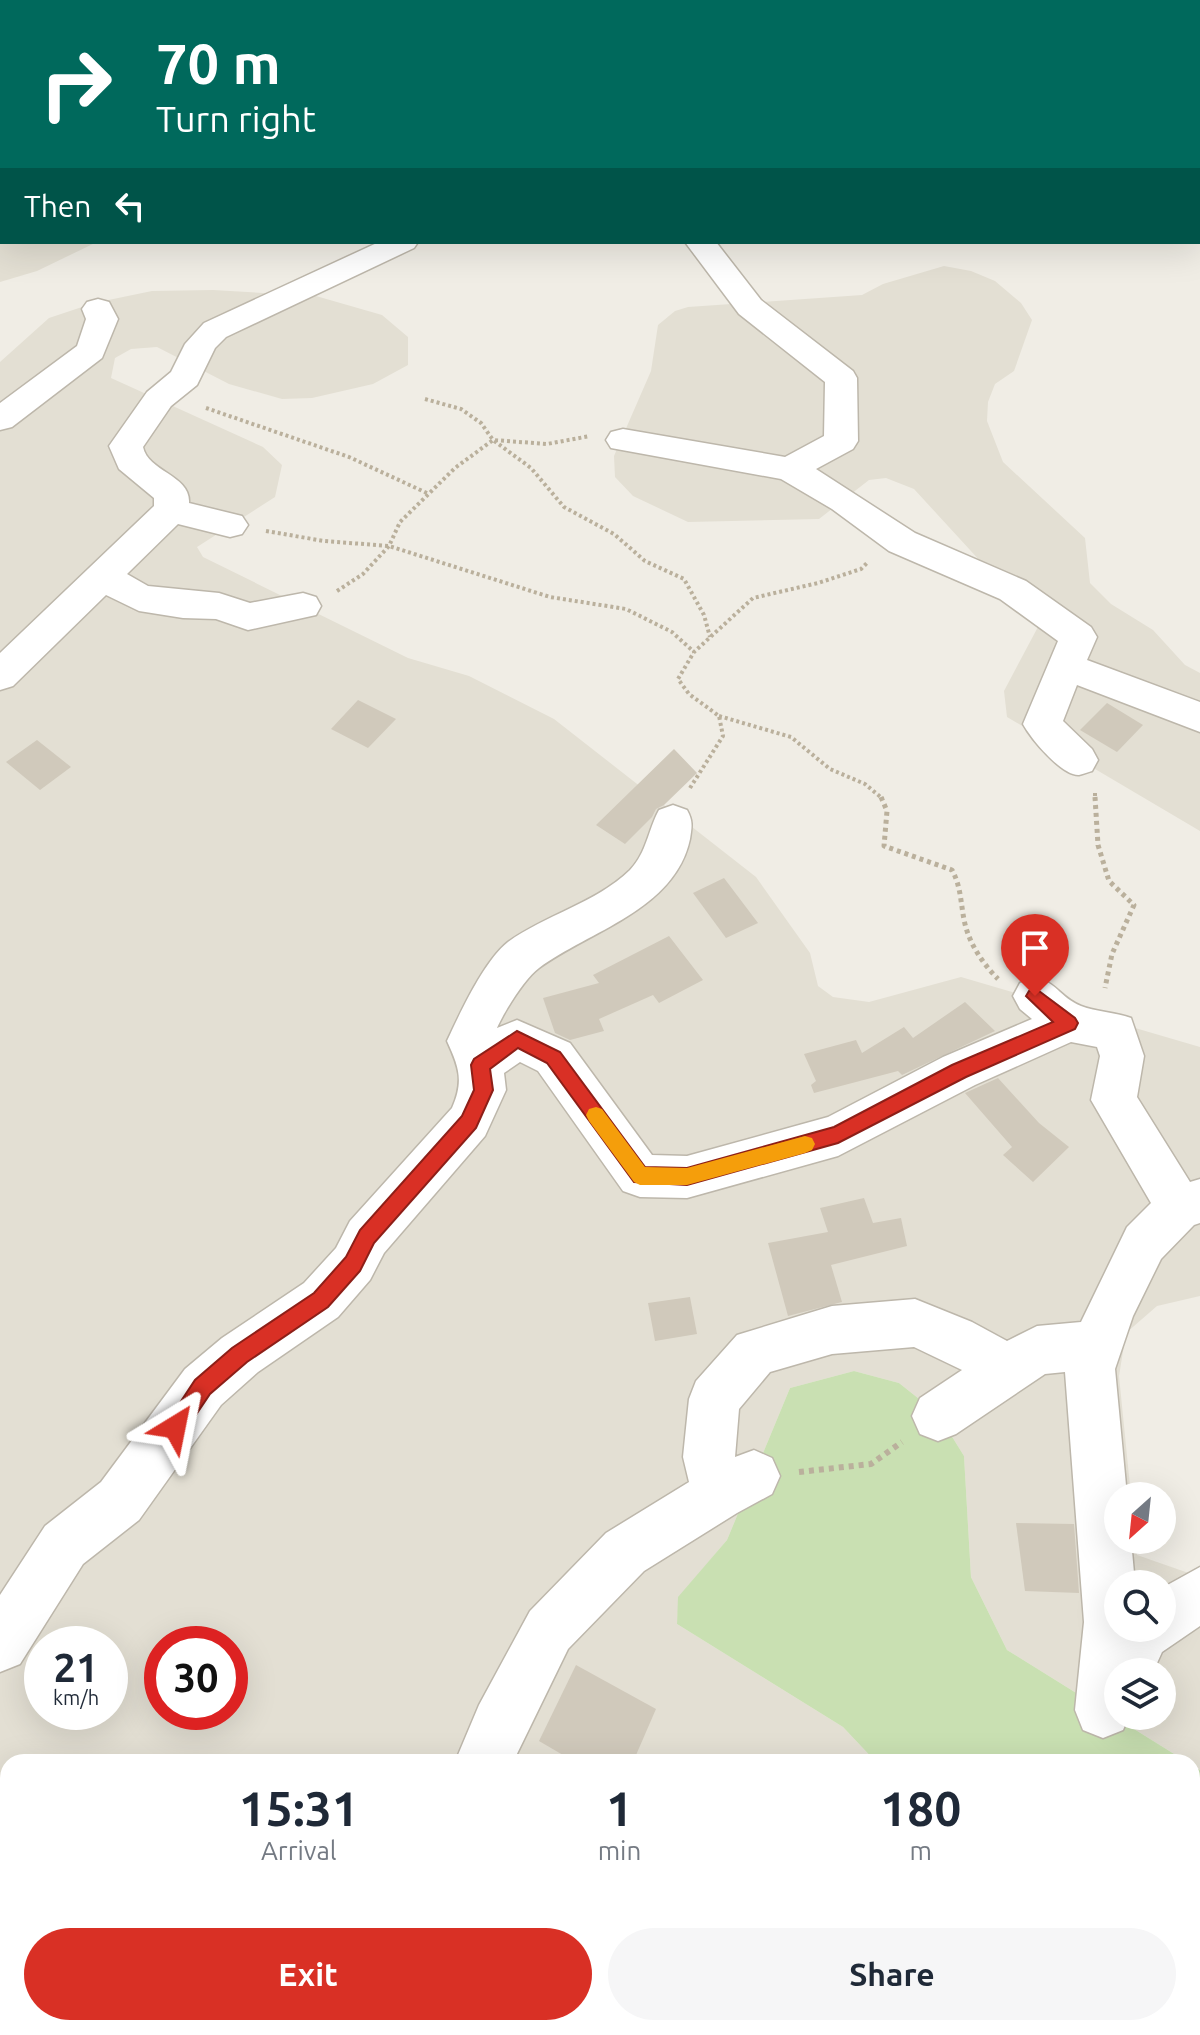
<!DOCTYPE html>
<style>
:root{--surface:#fff;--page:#f6f6f7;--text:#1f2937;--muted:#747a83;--accent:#d93025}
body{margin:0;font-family:Ubuntu,sans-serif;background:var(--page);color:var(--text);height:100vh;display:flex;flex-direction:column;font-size:30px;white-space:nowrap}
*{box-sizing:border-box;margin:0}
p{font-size:26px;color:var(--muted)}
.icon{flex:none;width:44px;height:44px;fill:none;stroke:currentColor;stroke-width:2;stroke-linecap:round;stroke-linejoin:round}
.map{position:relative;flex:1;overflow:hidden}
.details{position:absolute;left:0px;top:1754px;width:1200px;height:282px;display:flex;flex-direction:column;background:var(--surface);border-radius:24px 24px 0 0;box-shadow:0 8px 32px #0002}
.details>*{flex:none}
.guide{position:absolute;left:0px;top:0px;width:1200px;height:244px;box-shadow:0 8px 32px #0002;background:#00695c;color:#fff;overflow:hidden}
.needle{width:52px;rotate:207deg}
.controls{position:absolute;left:1104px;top:1482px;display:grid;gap:16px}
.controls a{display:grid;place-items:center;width:72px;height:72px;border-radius:50%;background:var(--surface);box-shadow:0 8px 32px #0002;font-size:40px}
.speed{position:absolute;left:24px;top:1626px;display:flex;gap:16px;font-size:40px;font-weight:700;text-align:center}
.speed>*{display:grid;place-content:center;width:104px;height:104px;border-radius:50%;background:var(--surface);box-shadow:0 8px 32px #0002;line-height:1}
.speed small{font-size:20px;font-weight:400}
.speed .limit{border:12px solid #d22;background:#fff;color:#111}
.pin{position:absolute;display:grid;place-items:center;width:68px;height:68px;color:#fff;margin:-82px -34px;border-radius:50% 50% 50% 0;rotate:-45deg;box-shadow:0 0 8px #0007}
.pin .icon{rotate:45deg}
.me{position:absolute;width:88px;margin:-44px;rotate:35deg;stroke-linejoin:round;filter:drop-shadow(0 0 6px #0008)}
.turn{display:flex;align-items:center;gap:28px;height:168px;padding:0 24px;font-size:36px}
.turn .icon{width:104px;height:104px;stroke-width:2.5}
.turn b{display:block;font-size:56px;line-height:68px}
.then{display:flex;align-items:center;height:76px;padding:0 24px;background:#0003;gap:16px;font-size:30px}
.eta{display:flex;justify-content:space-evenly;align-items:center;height:136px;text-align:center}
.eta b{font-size:48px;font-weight:600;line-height:56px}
.action{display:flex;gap:16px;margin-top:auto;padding:16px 24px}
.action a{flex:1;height:92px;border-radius:48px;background:var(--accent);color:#fff;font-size:32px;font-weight:600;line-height:92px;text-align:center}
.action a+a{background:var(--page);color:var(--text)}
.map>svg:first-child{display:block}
</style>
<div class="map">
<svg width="1200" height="2035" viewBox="0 0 1200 2035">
<rect width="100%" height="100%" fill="#f0ede5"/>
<g fill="#e3dfd3" fill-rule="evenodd">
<path d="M318,0H916L914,2Z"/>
<path d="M0,120L2,242H97L37,271L0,282Z"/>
<path d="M944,266L971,271L995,281L1021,303L1032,320L1014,371L995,384L988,402L987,421L1003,462L1085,538L1090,583L1111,604L1153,630L1185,665L1200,673V831L1007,717L1004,691L1039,625L914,489L886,478L869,480L819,519L688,522L633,496L615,477L614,456L651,371L658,325L675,311L688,307L862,295L883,284Z"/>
<path d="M213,290L316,296L382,315L408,337V365L373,384L312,398L282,399L229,384L157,347L131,349L115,358L111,378L263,447L282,465L275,497L197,547L203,557L408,658L469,676L554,719L756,877L810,953L818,986L833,997L869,1002L961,977L1200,1047V1296L1157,1306L1126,1333L1119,1376L1131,1496H1118V1540H1135L1137,1555L1200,1577V1770L1192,1762H1187L1007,1650L971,1577L964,1456L938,1414L899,1383L854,1371L790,1388L727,1540L679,1597L677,1624L843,1727L876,1762H8V2028H445L440,2035H0V362L49,318L94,303L152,291ZM1118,1584H1162V1628H1118ZM42,1644H110V1712H42ZM162,1644H230V1712H162ZM1118,1672H1162V1716H1118Z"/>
<path d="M787,2028H974V2035H789Z"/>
</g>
<g fill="#c9e0b2">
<path d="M854,1371L899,1383L938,1414L964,1456L971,1577L1007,1650L1187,1762H876L843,1727L677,1624L678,1597L727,1540L790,1388Z"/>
<path d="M1192,1765L1200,1770V2035H974V2028H1192Z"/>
<path d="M445,2028H787L789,2035H440Z"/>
</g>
<g fill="#d0c9bb">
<path d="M358,700L396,719L368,748L331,729Z"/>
<path d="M1107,703L1143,725L1117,752L1080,730Z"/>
<path d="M37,740L71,767L40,790L6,762Z"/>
<path d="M674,749L697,773L664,805L656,809L652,817L625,844L596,825Z"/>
<path d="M724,878L758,923L726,938L693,893Z"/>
<path d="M669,936L703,980L659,1003L653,995L599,1019L604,1031L570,1040L555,1033L543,998L599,983L593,975Z"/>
<path d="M965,1002L995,1031L902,1075L898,1071L814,1093L811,1085L816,1081L804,1054L856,1040L862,1053L904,1027L913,1038Z"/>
<path d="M998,1078L1039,1123L1069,1147L1033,1182L1003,1155L1012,1147L965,1093Z"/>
<path d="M864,1198L873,1223L901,1218L907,1246L831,1265L842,1302L788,1316L768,1243L828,1232L820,1208Z"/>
<path d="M690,1297L697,1334L655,1341L648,1303Z"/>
<path d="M1016,1523L1074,1524L1079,1593L1025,1591Z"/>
<path d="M576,1665L656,1709L633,1762H575L539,1741Z"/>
</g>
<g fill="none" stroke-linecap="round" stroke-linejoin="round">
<g stroke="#bdb7ab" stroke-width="3">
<g id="street">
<path d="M370,0H396L397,2H371Z"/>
<path d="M563,0H593L562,2Z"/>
<path d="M2,211V229L0,230V212Z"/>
<path d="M379,242H418L414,248L226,337L215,348L197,385L171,406L143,447C148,472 191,475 189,503L242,516L248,525L242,534L230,537L178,524L127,574L148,586L219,593L250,603L303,593L316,597L321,606L316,615L248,630L216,619L183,618L139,611L106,595L13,686L0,690V653L154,506V498L119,469L109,446L147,392L171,372L185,344L204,323Z"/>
<path d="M685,242H716L761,300L853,371L857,378L858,441L853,449L816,469L915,533L1026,581L1091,627L1097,637L1087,660L1200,702V732L1077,685L1063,721L1092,749L1098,760L1092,771C1088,772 1084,774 1079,775C1062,776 1031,739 1023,724L1058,641L1000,599L889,551L832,509L781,479L611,448L606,440L611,432L623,429L785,457L824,436L825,382L739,314Z"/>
<path d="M98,299L109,302L118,319L102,358L12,427L0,430V403L77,346L86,319L82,309L87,302Z"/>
<path d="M673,805L687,810C693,821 692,826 690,839C675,910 589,931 539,968C525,978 504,1012 497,1028L517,1020L570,1043L652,1155L687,1156L828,1117L943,1057L1032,1019L1020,1009L1013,996L1020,983C1054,971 1054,995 1081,1006C1096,1012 1115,1012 1131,1018L1144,1056L1137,1097L1190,1182L1200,1179V1223L1194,1225L1161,1259L1133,1316L1115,1369L1127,1496H1118V1540H1131L1135,1584H1118V1628H1162V1588L1200,1567V1626L1162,1652L1153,1672H1118V1716H1129L1123,1730L1103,1738L1083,1730L1075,1710L1084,1622L1065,1372L1045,1374L956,1434L938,1441L920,1434L912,1416L920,1398L962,1370L914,1347L832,1354L770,1372L739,1409L735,1457L754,1450L772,1458L780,1476L772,1494L737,1513L644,1571L568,1649L513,1762H455L479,1705L530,1611L606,1533L689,1482L683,1457L689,1399L696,1381L737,1335L832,1306L915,1299L972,1322L1007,1341L1037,1326L1081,1322L1127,1227L1151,1203L1091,1100L1100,1056L1097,1047L1071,1042L975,1085L838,1156L687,1198L640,1197L623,1191L538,1071L520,1062L504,1073L506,1090L485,1136L384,1253L370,1280L338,1317L258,1372L221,1405L139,1520L83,1564L20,1664L0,1672V1595L45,1526L101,1482L185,1369L222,1338L304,1283L336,1248L350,1221L452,1108C464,1081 459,1067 447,1041C460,1013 484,961 508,942C545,915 596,903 630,870C647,852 648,830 659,810Z"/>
<path d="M344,2028H406L404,2035H342Z"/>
</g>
</g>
<g stroke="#bab09c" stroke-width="4" stroke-dasharray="3 3" stroke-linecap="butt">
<path d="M425,399L461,409L481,423L493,440L531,468L564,507L614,534L645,561L684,579L704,615L710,637"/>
<path d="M206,408L349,457L429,494"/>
<path d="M266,531L324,541L389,546L550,597L626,609L672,632L694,652"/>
<path d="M337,591L363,574L389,546L400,522L455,468L493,440L547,444L590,436"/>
<path d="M719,716L791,737L830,769L865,784L883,799"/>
<path d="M690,788L723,736L719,716L689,694L678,679L694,652L753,598L818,583L861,569L867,563"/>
<path d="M1095,793V799"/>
</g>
<g stroke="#bab09c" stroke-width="5" stroke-dasharray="4 4" stroke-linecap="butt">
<path d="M881,797L887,811L884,846L952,870C963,890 960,910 967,931C973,949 985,966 998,979"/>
<path d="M1095,797L1098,845L1109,881L1134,905L1112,954L1105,988"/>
</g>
<g stroke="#bab09c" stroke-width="6" stroke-dasharray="5 5" stroke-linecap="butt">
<path d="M799,1472L871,1464L902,1442"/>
<path d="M1039,2028L1041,2035"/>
</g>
<use href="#street" fill="#fff" fill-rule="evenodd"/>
</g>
<path fill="#d93025" stroke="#8d1f18" stroke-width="2" d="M1035,988L1075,1018L1078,1023L1075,1029L966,1077L838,1143L687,1185L634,1182L547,1063L518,1048L490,1069L493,1090L476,1128L374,1243L360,1271L328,1307L247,1362L210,1394L183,1434L175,1437L167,1434L164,1427L195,1380L232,1348L314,1293L346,1257L360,1230L462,1116L474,1090L471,1065L474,1059L517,1031L560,1052L645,1167L687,1168L834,1127L952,1065L1053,1022L1026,996L1029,991Z"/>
<path fill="#f59e0b" d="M596,1107L602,1109L645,1167L687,1168L805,1136L812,1138L815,1144L812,1150L805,1153L687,1185H640L634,1182L589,1121L586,1115L589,1109Z"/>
</svg>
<div class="controls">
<a><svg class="needle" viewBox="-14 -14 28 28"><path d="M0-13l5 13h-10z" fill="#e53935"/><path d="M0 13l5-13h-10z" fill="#747a83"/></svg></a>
<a><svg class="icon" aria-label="search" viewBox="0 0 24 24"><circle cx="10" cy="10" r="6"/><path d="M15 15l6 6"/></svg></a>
<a><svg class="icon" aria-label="layers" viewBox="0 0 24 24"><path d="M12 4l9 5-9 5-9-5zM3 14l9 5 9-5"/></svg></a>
</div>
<div class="speed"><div>21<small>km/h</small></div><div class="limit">30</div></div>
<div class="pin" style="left:1035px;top:996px;background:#d93025"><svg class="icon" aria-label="arrive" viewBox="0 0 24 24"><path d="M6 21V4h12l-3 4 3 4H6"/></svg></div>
<svg class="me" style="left:175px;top:1427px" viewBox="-20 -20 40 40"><path d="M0-17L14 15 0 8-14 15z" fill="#d93025" stroke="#fff" stroke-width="4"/></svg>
<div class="guide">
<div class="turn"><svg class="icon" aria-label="right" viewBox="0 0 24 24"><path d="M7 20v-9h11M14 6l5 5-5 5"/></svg><div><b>70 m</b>Turn right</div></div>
<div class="then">Then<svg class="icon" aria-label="left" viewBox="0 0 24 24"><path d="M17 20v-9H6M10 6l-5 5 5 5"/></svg></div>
</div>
<section class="details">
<div class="eta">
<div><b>15:31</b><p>Arrival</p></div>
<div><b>1</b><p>min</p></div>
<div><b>180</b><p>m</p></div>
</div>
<div class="action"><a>Exit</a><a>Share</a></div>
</section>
</div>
